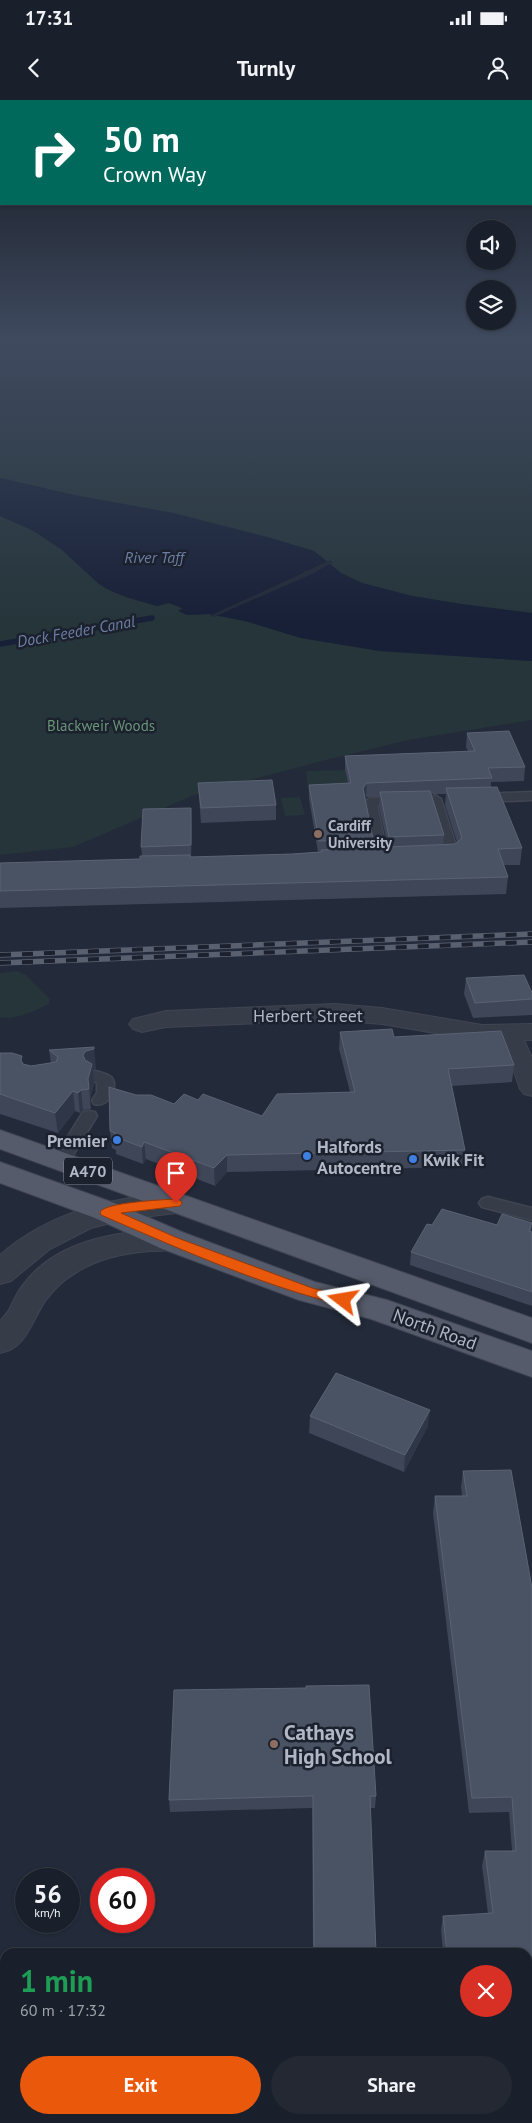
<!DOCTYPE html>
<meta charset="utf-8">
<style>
:root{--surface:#1a202b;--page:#232833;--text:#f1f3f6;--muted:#9fa3a9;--line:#383e47;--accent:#ea580c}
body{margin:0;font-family:"PT Sans",sans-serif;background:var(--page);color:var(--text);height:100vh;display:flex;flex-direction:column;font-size:19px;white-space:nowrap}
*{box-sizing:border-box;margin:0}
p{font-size:16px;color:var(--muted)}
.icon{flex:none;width:28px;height:28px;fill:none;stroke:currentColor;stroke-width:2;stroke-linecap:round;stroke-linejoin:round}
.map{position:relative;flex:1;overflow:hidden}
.side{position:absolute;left:0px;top:1848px;width:532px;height:176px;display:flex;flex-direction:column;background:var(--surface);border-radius:15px 15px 0 0;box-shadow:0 1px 4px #0004,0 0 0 1px var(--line)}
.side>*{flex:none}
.hud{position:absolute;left:0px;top:0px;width:532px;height:105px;box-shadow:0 1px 4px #0004,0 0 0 1px var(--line);background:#00695c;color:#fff;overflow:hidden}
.buttons{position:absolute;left:466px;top:120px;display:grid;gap:10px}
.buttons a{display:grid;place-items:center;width:50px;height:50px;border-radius:50%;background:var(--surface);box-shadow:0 1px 4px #0004,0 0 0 1px var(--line);font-size:25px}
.speed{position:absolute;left:15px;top:1768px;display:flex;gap:10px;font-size:25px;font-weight:700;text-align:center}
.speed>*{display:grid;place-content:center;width:65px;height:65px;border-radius:50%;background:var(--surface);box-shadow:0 1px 4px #0004,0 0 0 1px var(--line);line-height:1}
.speed small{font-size:12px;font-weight:400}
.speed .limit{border:8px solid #d22;background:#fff;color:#111}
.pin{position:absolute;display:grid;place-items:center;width:42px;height:42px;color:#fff;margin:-51px -21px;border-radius:50% 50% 50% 0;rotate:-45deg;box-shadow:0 0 5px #0007}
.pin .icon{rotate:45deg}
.me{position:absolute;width:55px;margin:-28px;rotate:284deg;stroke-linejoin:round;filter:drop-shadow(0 0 4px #0008)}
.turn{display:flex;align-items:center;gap:18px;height:105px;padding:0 20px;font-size:22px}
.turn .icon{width:65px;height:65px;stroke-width:2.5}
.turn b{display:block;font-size:35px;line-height:42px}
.round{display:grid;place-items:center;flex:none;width:52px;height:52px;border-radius:26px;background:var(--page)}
.overview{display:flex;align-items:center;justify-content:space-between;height:85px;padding:0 20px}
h1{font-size:30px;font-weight:700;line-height:38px;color:#1e9e55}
.action{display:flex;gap:10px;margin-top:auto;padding:10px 20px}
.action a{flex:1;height:58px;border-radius:30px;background:var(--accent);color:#fff;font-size:20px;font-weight:700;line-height:58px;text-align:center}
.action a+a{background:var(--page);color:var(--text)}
.status{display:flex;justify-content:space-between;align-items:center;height:35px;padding:0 25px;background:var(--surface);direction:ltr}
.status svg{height:14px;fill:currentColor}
header{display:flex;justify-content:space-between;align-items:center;height:65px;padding:0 20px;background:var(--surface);font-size:22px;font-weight:700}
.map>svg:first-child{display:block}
</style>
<div class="status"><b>17:31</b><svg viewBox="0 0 49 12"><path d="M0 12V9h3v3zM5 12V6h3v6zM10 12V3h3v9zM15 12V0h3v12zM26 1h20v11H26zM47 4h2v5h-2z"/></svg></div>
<header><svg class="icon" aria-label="back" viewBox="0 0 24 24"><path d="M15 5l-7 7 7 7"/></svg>Turnly<svg class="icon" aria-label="person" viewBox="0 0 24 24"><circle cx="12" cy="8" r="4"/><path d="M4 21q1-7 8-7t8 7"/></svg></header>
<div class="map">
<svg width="532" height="2023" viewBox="0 0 532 2023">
<rect width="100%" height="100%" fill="#232a39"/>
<g fill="#25353a">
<path d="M0,239H532V513L462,505L412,496L362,483L341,473L314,451L267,437L173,413L74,395L0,378Z"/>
<path d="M0,416L32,430L61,449L99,484L109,490L126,497L157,506L169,503L183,509L187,515L209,514L245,521L301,538L380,551L532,561V620L408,640L318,662L194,695L73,747L0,755Z"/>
<path d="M345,670L349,691L309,699L306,671Z"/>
<path d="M300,697L305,715L285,716L281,698Z"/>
<path d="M17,871L26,875L50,899L49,904C36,910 15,921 0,917V873Z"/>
</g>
<path fill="#172036" d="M0,378L74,395L173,413L267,437L314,451L341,473L362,483L412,496L462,504L532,513V561L380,551L301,538L245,521L209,514L187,515L178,511L183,508L169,503L157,506L126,497L109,490L99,484L61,449L32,430L0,416Z"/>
<path fill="#232a39" d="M330,460L333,462L312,474L214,517L209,516L305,472L304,470L307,471Z"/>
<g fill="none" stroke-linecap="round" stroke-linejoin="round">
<path stroke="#172036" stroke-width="5.5" d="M0,544L152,518"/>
<g stroke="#404552" stroke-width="3">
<g id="service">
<path d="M532,692V700L481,702L475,698L481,694Z"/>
<path d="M435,695L441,699L459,755L458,758L444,759L438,755L439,752L445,751L429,699Z"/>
<path d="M401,697L407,701L405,704L377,705L388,759L382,763L377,762L364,702L370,698Z"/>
<path d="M95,971C100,972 107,974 111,977C119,984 111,1008 94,1004L92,1000L97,993V983L89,979L87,976L89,973Z"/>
<path d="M89,1011L95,1012L97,1016L67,1065L61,1067L55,1065L53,1061L55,1057L83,1012Z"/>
<path d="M488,1097L532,1108V1120L482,1107L479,1103L482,1099Z"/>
</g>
</g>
<g stroke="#404552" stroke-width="2">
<path id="pedestrian" d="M515,936L523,938L532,958V996L524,994L520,989L504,943L507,938Z"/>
</g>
<g stroke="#404552" stroke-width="2">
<path id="minor" d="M335,904L382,908L482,925L532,924V940L482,941L382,924L335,920L166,927L142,932L133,929L129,924L133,919L166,911Z"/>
</g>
<g stroke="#404552" stroke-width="2">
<g id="tertiary">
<path d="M176,1093L186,1096L191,1103L186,1110L176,1113L126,1119L91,1128L50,1149L11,1181L0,1184V1155C49,1112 112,1097 176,1093Z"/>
<path d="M171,1129L182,1132L186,1140L182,1148C171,1151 162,1151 151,1151C123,1153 94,1159 71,1176C61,1182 53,1191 46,1200C32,1219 27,1249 0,1253C0,1244 0,1231 0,1222C1,1218 7,1214 9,1210C13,1202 16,1194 22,1186C55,1140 118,1131 171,1129Z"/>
</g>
</g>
<g stroke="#404552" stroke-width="2">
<g id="primary">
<path d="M0,1030L532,1218V1243L0,1049Z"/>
<path d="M0,1062L117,1104L182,1132L315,1182L387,1200L532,1251V1277L371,1219L299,1200L160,1148L95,1118L0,1083Z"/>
</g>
</g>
<use href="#service" fill="#373c49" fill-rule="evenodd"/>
<use href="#pedestrian" fill="#373c49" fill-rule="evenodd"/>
<use href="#minor" fill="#373c49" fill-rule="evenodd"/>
<use href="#tertiary" fill="#373c49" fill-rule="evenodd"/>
<use href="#primary" fill="#555b6a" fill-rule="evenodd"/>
<g stroke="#596070" stroke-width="5.5">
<g id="rail">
<path d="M0,855L532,834"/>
<path d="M0,863L532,842"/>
</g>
</g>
<use href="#rail" stroke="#1c212e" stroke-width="4" stroke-dasharray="11" stroke-linecap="butt"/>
</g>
<g fill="#3e4658" fill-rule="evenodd">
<path d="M467,633L525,667L524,681L491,682V687L522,748L520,765H504L508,777L506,794L0,808V763L140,759L142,756L141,747L192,723L191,757L292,754L318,752L309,699V685L348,683L345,670V656L468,651L466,647ZM431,694H446L445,705L457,742L455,744L443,745L444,735ZM366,697H380L379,707L388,747L373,748V739L365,698Z"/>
<path d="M198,683L276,705V720L201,723L199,698Z"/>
<path d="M466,878L532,893V915L473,918L464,894Z"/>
<path d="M340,932L394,937L514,965L512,982L452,986L465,1050L463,1067L227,1072L215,1086L146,1059L143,1064L116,1054V1050L112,1048L110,1031L136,995L174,1004L198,1000L262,1016L350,992L339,949Z"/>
<path d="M49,950L96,967V969L93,970L94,984L90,999L91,1009L83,1010L80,1013L75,1011L58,1033L0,1014V953L23,964L31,966L51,963Z"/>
<path d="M532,1123L531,1132H532V1206L410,1165L411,1152L432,1125H497Z"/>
<path d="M310,1316L428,1326L404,1372L309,1333Z"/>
<path d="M511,1370L532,1488V2023H509V2019H528V1852H443L441,1830L443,1816L488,1814L482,1766L485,1751H512L509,1712L469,1713L433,1413L435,1396H462L461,1387L463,1371Z"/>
<path d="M306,1588L376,1696L375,1708H370L376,1852H313L312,1708L170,1712L169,1700Z"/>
</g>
<g fill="#2e3647">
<path d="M367,683L366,697L362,702L363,688Z"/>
<path d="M191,708L192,723L191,760Z"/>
<path d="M94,947L96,967V969L93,970L94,984L90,999L91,1009L88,979L83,955L86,951Z"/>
<path d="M81,990L83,1010L80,1013L78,993Z"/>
<path d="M73,991L75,1011L58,1033L55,1013Z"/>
<path d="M144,1042L146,1059L143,1064L142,1047Z"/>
<path d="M227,1055V1072L215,1086L214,1068Z"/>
<path d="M430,1310L428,1326L404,1372L405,1355Z"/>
</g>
<g fill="#4a5364" stroke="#5a6273">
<path d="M509,631L525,667L488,668L492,678L367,683L363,688L373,739L319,741L309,685L351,683L345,656L475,651L467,633Z"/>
<path d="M272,680L276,705L201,708L198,683Z"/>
<path d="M497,687L522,748L498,749L508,777L0,791V763L140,759V756L190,755V757L292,754L322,752L321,750L455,744L462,738L446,688Z"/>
<path d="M430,691L444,735L389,737L380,692Z"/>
<path d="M191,708V745L141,747L143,709Z"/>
<path d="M524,875L532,893V899L475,903L466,878Z"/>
<path d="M392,929L394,937L501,931L514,965L448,969L465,1050L227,1055L214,1068L144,1042L142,1047L115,1037V1033L110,1031L109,987L136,995H151L174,1004L184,994L198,1000L203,994L262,1016L277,994L355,992L340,932Z"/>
<path d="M94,947V949L86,951L83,955L85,960L92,964L88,979L89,989L81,990L78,993L73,991L55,1013L0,994V953H12L22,956L21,960L23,964L31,966L56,962L58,957L49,950Z"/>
<path d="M442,1109L497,1125L502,1114L532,1123L529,1131L532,1132V1192L411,1152L427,1124L432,1125Z"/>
<path d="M336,1273L430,1310L405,1355L310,1316Z"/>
<path d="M511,1370L532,1488V2023H515L514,2019H528V1852H447L443,1816L493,1813L485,1751H516L512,1697L472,1698L435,1396H467L463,1371Z"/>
<path d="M369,1585L376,1696H370L376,1852H314L313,1696L169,1700L174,1590L306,1588V1586Z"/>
<rect x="306" y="2019" width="120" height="4"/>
</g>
<linearGradient id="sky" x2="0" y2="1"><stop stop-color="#13171f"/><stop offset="0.46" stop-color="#3f4a5f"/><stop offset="1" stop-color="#3f4a5f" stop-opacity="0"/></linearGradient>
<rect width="532" height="522" fill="url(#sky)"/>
<path fill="#ea580c" stroke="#983908" d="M176,1099L180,1100L182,1103L180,1106L121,1113L175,1137L312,1188L348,1197L350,1200L348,1204L343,1205C262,1186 178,1148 101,1115L100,1112C106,1102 162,1100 176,1099Z"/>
<g fill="#8d6e63" stroke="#1c212e" stroke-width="2">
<circle cx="318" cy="734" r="5"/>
<circle cx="274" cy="1644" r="5"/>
</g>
<g fill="#3f7fe0" stroke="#1c212e" stroke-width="2">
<circle cx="117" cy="1040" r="5"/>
<circle cx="307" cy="1056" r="5"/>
<circle cx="413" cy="1059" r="5"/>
</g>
<g text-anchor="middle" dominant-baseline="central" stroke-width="5" stroke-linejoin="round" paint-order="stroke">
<g font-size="15" fill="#6a9578" stroke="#1c212e">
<text x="101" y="625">Blackweir Woods</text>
</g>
<g font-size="15" font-weight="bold" fill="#b2b7c5" stroke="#1c212e" text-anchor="start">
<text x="328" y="725">Cardiff<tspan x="328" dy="17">University</tspan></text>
</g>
<g font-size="16" font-style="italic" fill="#6c7ea3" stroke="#1c212e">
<text x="154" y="457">River Taff</text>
<text transform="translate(76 531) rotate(-10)">Dock Feeder Canal</text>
</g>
<rect fill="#1c212e" stroke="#858a98" stroke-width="1" x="64" y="1057.5" width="48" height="27" rx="4"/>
<g font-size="16" font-weight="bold" fill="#b2b7c5">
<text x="88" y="1071">A470</text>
</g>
<g font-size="18" fill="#b2b7c5" stroke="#1c212e">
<text x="308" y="915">Herbert Street</text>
<text transform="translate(435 1229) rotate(20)">North Road</text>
</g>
<g font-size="18" font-weight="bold" fill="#b2b7c5" stroke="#1c212e" text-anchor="start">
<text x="107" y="1040" text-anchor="end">Premier</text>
<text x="317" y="1046">Halfords<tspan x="317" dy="21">Autocentre</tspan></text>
<text x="423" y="1059">Kwik Fit</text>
</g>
<g font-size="21" font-weight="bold" fill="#b2b7c5" stroke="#1c212e" text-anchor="start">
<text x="284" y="1632">Cathays<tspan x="284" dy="24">High School</tspan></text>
</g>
</g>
</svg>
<div class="buttons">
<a><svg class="icon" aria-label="sound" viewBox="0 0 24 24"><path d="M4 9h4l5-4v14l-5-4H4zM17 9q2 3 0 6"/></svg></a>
<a><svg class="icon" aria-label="layers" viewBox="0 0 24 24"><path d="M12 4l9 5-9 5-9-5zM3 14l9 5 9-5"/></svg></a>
</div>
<div class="speed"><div>56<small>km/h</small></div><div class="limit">60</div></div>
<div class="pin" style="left:176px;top:1103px;background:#d93025"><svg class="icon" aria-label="arrive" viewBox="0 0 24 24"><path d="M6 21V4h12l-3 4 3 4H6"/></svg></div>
<svg class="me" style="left:343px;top:1200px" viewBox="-20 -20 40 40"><path d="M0-17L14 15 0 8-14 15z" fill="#ea580c" stroke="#fff" stroke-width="4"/></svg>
<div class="hud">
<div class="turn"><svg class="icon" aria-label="right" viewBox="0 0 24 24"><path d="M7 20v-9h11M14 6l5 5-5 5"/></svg><div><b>50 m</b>Crown Way</div></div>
</div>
<section class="side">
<div class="overview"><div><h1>1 min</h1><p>60 m · 17:32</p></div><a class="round" style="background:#d93025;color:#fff"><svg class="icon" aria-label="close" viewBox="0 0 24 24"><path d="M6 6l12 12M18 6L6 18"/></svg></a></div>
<div class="action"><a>Exit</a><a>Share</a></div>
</section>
</div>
